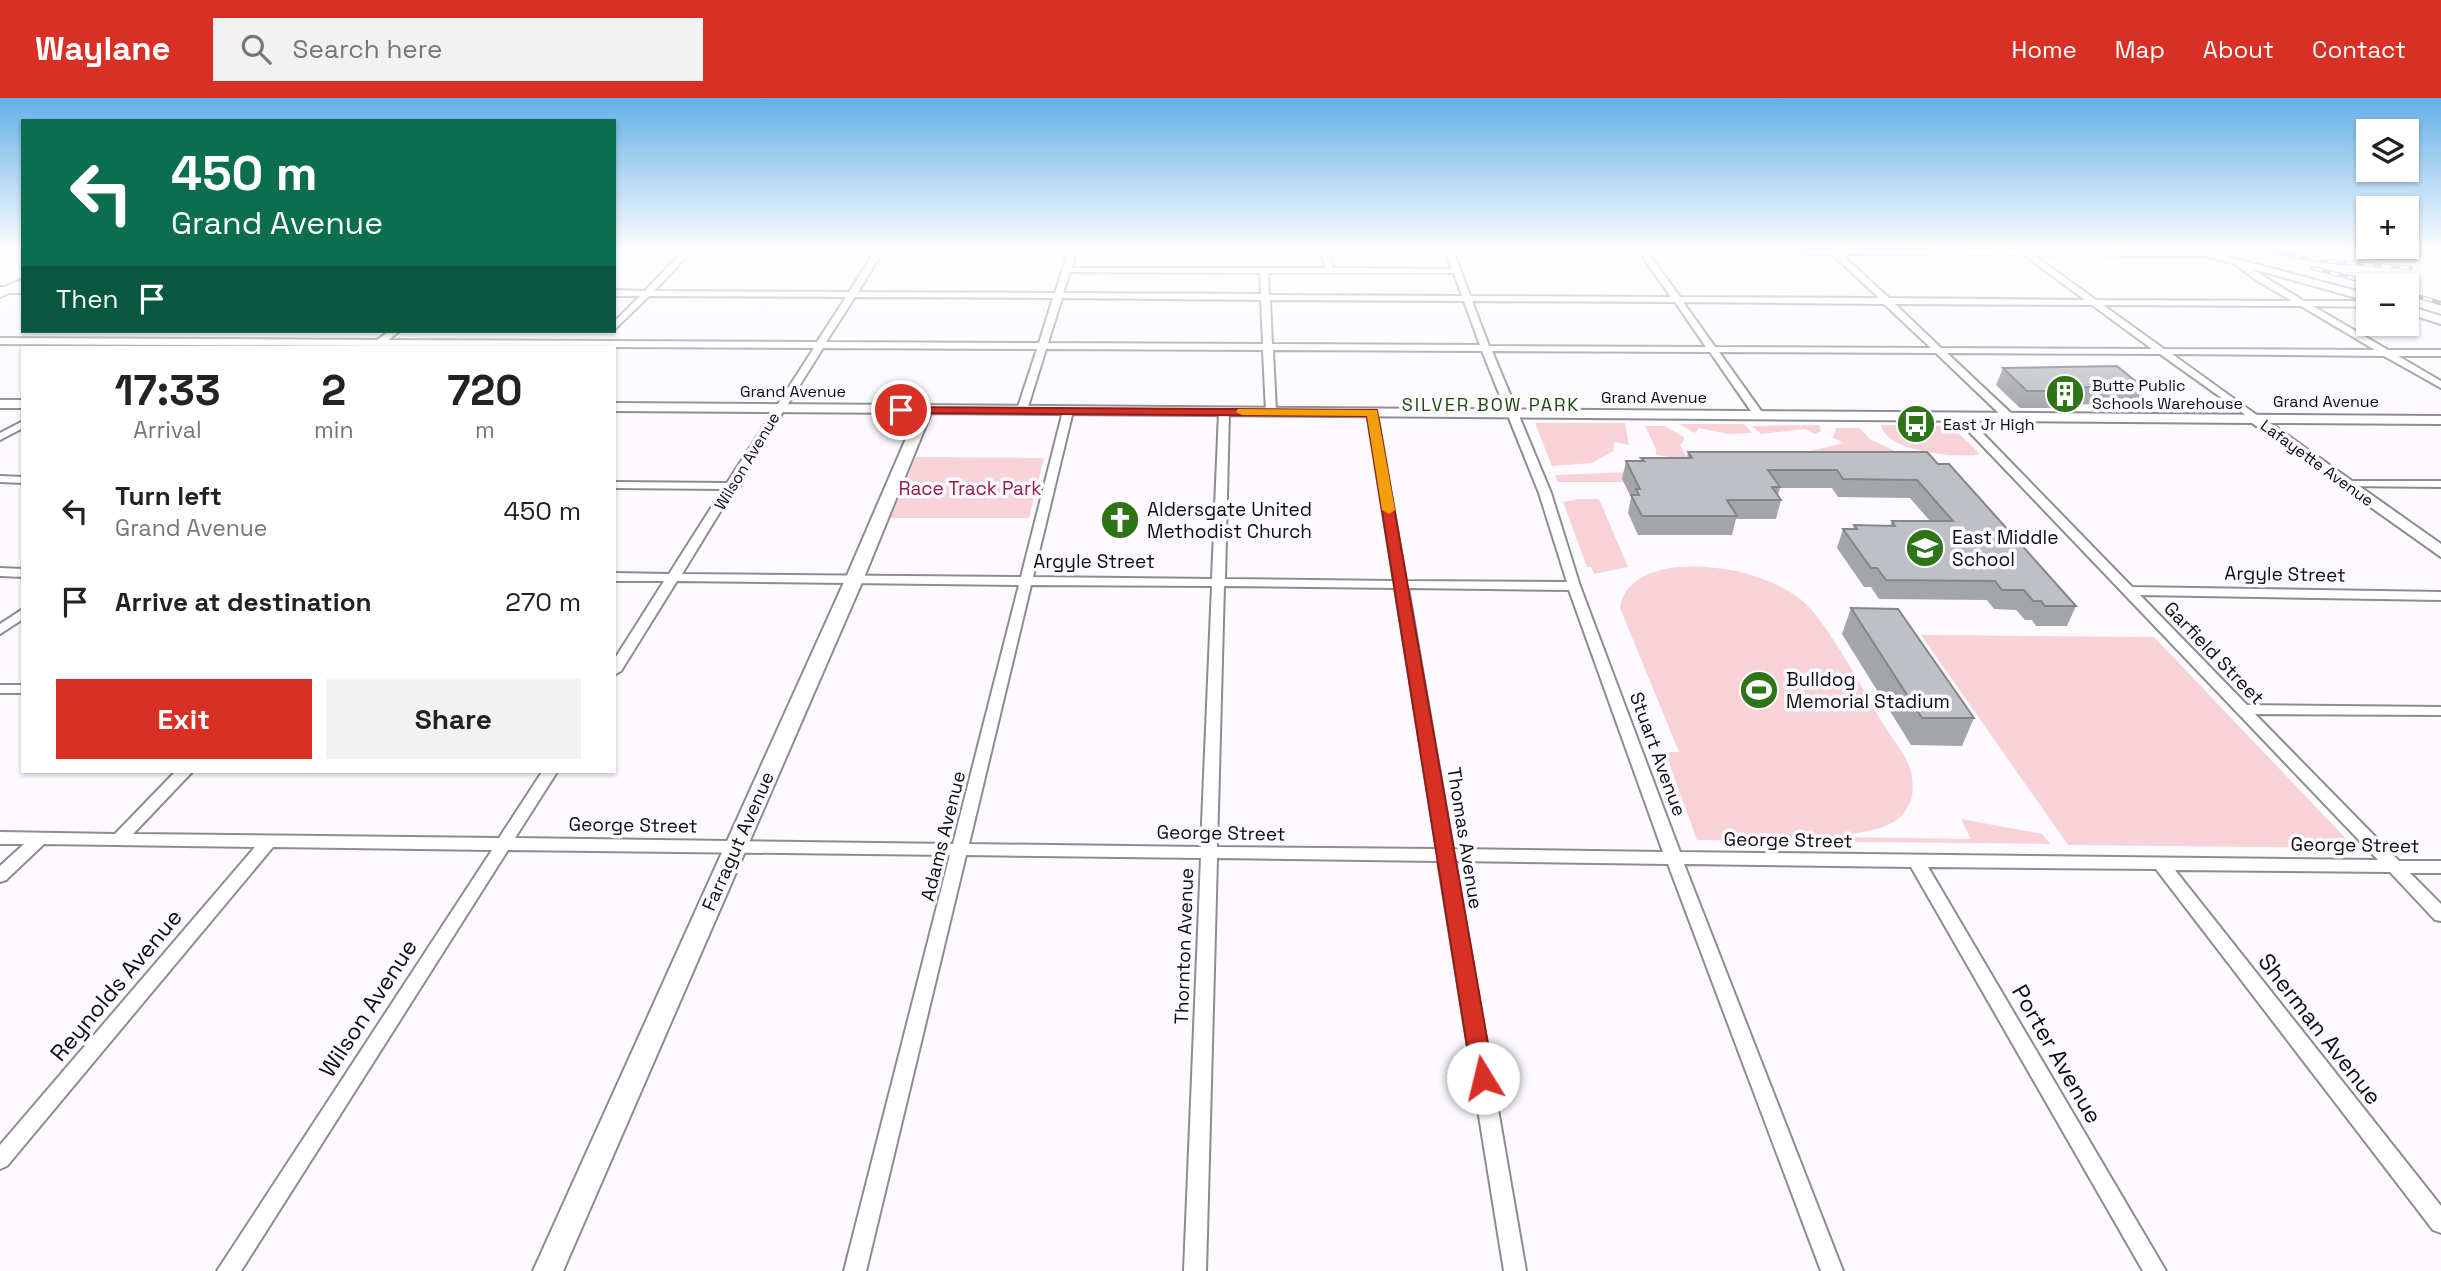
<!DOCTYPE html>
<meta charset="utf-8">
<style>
:root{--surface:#fff;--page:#f2f2f2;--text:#222;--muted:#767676;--accent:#d93025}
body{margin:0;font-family:"Space Grotesk",sans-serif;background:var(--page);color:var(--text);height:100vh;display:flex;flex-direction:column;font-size:26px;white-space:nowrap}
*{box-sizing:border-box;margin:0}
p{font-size:23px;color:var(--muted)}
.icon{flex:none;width:38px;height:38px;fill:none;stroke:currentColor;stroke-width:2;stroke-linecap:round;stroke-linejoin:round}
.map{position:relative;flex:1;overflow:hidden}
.drawer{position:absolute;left:21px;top:248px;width:595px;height:427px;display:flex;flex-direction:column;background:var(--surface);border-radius:0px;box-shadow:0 2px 5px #0004}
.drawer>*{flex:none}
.guide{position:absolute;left:21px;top:21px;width:595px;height:214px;border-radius:0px;box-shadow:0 2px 5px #0004;background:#0b6e4f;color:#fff;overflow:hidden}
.buttons{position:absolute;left:2356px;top:21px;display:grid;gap:14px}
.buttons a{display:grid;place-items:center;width:63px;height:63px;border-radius:0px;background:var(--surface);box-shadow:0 2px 5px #0004;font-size:35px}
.pin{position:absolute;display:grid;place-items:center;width:60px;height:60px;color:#fff;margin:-30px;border:4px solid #fff;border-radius:50%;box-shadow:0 2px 7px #0007}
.me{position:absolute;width:77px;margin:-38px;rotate:351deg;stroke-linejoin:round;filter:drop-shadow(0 0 5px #0008)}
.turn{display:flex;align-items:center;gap:24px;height:147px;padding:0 35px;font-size:32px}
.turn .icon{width:91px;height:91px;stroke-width:2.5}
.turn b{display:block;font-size:49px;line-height:60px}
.then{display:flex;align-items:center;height:66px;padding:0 35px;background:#0003;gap:14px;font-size:26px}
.eta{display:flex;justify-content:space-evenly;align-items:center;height:119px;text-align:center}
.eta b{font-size:42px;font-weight:700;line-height:49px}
.button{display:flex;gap:14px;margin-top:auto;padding:14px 35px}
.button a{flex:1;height:80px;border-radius:0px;background:var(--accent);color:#fff;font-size:28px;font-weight:700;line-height:80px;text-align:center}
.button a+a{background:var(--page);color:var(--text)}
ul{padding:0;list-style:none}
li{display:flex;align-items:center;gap:21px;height:91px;padding:0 35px}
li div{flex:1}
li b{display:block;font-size:26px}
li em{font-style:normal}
header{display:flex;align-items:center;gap:42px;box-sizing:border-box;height:98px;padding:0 35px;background:var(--accent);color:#fff}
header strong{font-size:33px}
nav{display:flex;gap:38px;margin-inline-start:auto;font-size:24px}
.search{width:490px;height:63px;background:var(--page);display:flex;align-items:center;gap:18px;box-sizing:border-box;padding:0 24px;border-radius:0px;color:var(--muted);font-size:26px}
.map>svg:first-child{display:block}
</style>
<header>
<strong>Waylane</strong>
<div class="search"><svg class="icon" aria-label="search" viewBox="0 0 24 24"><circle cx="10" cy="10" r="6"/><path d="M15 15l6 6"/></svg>Search here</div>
<nav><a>Home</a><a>Map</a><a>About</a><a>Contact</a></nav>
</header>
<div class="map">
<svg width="2441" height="1173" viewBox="0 0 2441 1173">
<rect width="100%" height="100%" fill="#fcfaff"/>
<g fill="#f7d3d8">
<path d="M1535,325H1625L1629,347L1614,344L1613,353L1592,365L1552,368Z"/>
<path d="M1679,326H1744L1752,335L1728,336L1699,330L1695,335Z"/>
<path d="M1819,327L1821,333L1815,336L1805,331L1761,336L1752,328Z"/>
<path d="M1881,327L1951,328L1980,356C1958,361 1886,354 1881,327Z"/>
<path d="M1645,328H1665L1685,340L1680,347L1688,362L1656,357V351Z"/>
<path d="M1836,330H1859L1870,341L1901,356L1802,355L1844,345L1833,340Z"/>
<path d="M916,359L1044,360L1029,420H890Z"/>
<path d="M1634,374L1640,381L1621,384H1558L1555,377Z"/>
<path d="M1579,401H1599L1628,469L1594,476L1591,469H1587L1563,404Z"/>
<path d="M1676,469C1718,466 1764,475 1799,500C1825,519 1864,593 1882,624C1891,639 1904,654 1910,670C1913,680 1914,692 1911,702C1899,735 1865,731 1840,739L1971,741L1961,721L2042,736L2050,746L1697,742L1665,654H1679L1620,510C1624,482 1651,473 1676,469Z"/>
<path d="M1921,537L2154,539L2355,750L2068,747Z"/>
</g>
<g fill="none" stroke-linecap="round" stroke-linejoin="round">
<g stroke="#8e8c91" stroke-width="4">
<g id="street">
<path d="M684,152H693L654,193L849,194L876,152H884L858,194L1055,195L1069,152H1077L1071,170H1325L1321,152H1329L1333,170L1452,171L1445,152H1453L1470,198L1671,199L1638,152H1646L1680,199L1879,200L1832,156L1687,154L1683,152L2202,154L2206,156L2202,158L2034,157L2096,202L2292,203L2256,182L2236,167V163H2239L2304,203H2368V209L2313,208L2388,252H2441V258H2398L2441,283V290L2384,258L2172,256L2258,318V322L2254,323L2160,256L1947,255L2013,317L2014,319L2009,322L2005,321L1936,255L1719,254L1764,317L1759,320L1755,319L1710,254L1492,253L1551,395L1580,488L1680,754L2378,762L1956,320V316H1964L2132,489L2441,494V502L2140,497L2247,607L2441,609V617L2255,616L2399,763H2441V775H2410L2441,806V823L2435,822L2390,774L2175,772L2441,1108V1135L2433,1132L2156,771L1928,769L2166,1173H2143L1911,769L1684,766L1843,1173H1821L1668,766L1455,763L1526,1173H1504L1438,763L1217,760L1206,1173H1184L1201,760L966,757L866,1173H844L950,757L508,752L241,1173H217L492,752L273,749L7,1068L0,1071V1047L255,749L44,746L6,782L0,784V768L24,746H0V734L115,736L175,674H192L133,736L499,740L542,674H557L515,740L953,746L1019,487L677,483L621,573L614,577V562L664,483H614V475L669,476L723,391L614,390V384L727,385L814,250L381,248L376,250L372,248L0,246V240L377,242L390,233H400L388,242L817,244L846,199L649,198L614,232V224L640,198H614V192L645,193ZM1841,156L2024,157L2085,202L1889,200ZM1070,174L1260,175L1261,196L1063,195ZM1268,175H1454L1462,198L1269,197ZM855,199L1053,200L1039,245L826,244ZM1062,200L1261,202L1263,246L1048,245ZM1270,202L1464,203L1480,247L1272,246ZM1472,203L1675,204L1706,249L1489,248ZM1683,204L1884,206L1931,250L1715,249ZM1895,206L2092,207L2152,251L1941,250ZM2103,207L2301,208L2375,252L2164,251ZM823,250L1037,251L1017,312L1022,315L1027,312L1046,251L1263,252L1266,314L1271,317L1276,314L1273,252L1482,253L1539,395L1567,484L1406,483L1377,315L1372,312L1367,315L1394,483L1225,481L1229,314L1224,311L1219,314L1212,481L1033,479L1073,313L1068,310L1063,313L1021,479L682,476L734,391L740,388L738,386ZM1031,487L1212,488L1201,749L969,746ZM1224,488L1395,490L1437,751L1217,749ZM1408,490L1569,492L1663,754L1453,751Z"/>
<rect x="0" y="189" width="23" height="6"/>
<path d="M23,323V330L0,342V335Z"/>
<path d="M0,378L23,379V385L0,384Z"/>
<path d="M2346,383H2441V389L2342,388V384Z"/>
<path d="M0,470L23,471V479L0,478Z"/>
<path d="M23,511V521L0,536V526Z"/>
<rect x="0" y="587" width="23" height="8"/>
</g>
</g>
<g stroke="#8e8c91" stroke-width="4">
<g id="secondary">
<path d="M2184,152H2203L2368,196V203Z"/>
<path d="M23,181V189L0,199V191Z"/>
<path d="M2406,207L2441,218V226L2406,215Z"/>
<rect x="0" y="302" width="23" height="8"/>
<path d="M614,305L2441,318V326L2270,325L2441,446V459L2252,325L931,315L863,482L563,1173H533L845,482L917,315L614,313Z"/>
</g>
</g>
<use href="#street" fill="#fff" fill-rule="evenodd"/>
<use href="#secondary" fill="#fff" fill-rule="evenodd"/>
<g stroke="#7a797c" stroke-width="4.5">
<g id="rail">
<path d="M2257,152L2323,163L2411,170"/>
<path d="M2313,170L2379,187"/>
<path d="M2406,195L2441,205"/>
</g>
</g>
<use href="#rail" stroke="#fcfaff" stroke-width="2.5" stroke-dasharray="9" stroke-linecap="butt"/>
</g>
<g fill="#a3a5a9">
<path d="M2003,270L2144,290L2137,307L2061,306L2059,310H2020L1996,287Z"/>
<path d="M1688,354H1927L2076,508L2067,528H2036L2032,522H2025L2016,512L1994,511L1987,502L1879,501L1871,489H1864L1837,450L1843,431H1853L1854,427L1890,428L1892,423H1930L1910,400L1838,399L1832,390H1780L1778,397L1781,402L1776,421H1736L1732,437H1638L1628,415L1631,399L1622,381L1626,363H1641V360H1687Z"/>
<path d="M1851,510L1974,620L1962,648L1911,647L1842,536Z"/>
</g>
<g fill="#bec0c5" stroke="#85868a" stroke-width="2">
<path d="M2117,268L2144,290L2061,289L2066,293H2027L2003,270Z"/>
<path d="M1688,354H1927L1938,366H1949L2076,508H2045L2041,503H2033L2024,492H2002L1995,483L1886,482L1877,470H1871L1843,431H1857L1854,427L1895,428L1892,423H1953L1917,382L1843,381L1837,372H1768L1780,389H1772L1781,402H1727L1737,418H1642L1631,397H1639L1636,391H1640L1626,363H1644L1641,360H1692Z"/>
<path d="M1851,510L1898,511L1974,620H1922Z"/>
</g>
<linearGradient id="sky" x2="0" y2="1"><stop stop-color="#64b0e7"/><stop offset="0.48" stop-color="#fefdff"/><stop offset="1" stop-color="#fefdff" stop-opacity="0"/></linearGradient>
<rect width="2441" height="317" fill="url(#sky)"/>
<path fill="#d93025" stroke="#8d1f18" stroke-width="2" d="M896,309L1377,312L1494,980L1491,987L1483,989L1475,987L1472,980L1367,318L901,315L895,312Z"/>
<path fill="#f59e0b" d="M1238,311L1377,312L1395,412L1389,416L1382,412L1367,318L1242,317L1236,314Z"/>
<defs>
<g id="building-disc" transform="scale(2.0125)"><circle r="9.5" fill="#2e7517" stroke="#fcfaff"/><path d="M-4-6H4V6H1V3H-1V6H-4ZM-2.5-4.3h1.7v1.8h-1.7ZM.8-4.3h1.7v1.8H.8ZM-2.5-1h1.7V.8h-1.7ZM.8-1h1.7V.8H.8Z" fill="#fff"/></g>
<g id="bus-disc" transform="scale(2.0125)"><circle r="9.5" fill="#2e7517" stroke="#fcfaff"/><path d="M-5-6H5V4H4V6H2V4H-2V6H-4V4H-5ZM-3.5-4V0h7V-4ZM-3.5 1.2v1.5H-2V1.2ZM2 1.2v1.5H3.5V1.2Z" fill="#fff"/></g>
<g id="church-disc" transform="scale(2.0125)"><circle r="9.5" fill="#2e7517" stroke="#fcfaff"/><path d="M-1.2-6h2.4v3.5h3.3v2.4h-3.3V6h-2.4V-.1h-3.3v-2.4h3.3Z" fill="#fff"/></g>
<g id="school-disc" transform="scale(2.0125)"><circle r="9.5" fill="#2e7517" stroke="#fcfaff"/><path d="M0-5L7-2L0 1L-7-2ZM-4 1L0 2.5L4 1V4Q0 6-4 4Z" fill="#fff"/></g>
<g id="stadium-disc" transform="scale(2.0125)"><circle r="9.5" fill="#2e7517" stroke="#fcfaff"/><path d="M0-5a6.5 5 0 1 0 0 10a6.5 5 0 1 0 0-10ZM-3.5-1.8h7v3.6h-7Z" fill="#fff"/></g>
</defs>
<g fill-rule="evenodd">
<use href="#building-disc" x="2065" y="296"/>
<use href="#bus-disc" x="1916" y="326"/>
<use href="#church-disc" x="1120" y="422"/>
<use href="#school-disc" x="1925" y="450"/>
<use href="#stadium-disc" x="1759" y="592"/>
</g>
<g text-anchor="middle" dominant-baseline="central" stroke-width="7" stroke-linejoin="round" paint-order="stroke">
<g font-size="16" fill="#0e0d0f" stroke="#fcfaff" text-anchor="start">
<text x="2092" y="287">Butte Public<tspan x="2092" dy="18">Schools Warehouse</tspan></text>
<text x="1943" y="326">East Jr High</text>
</g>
<g font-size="16" fill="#0e0d0f" stroke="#fcfaff">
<text x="793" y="293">Grand Avenue</text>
<text x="1654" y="299">Grand Avenue</text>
<text x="2326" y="303">Grand Avenue</text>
<text transform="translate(747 363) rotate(-59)">Wilson Avenue</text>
<text transform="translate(2317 365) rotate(36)">Lafayette Avenue</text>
</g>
<g font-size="18" letter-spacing="2" fill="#1b480d" stroke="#fcfaff">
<text x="1491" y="306">SILVER BOW PARK</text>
</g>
<g font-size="19" fill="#981b44" stroke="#fcfaff">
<text x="970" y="390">Race Track Park</text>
</g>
<g font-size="19" fill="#0e0d0f" stroke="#fcfaff" text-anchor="start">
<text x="1147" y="411">Aldersgate United<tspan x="1147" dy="22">Methodist Church</tspan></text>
<text x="1952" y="439">East Middle<tspan x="1952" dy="22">School</tspan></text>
<text x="1786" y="581">Bulldog<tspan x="1786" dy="22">Memorial Stadium</tspan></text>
</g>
<g font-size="19" fill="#0e0d0f" stroke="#fcfaff">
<text x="1094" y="463">Argyle Street</text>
<text transform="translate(2285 476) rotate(1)">Argyle Street</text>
<text transform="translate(2214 555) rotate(46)">Garfield Street</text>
<text transform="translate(1658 656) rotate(70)">Stuart Avenue</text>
<text transform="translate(633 727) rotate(1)">George Street</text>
<text transform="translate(1221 735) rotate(1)">George Street</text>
<text transform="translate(943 738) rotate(-76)">Adams Avenue</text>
<text transform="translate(1465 740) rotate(81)">Thomas Avenue</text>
<text transform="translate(1788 742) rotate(1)">George Street</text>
<text transform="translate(738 743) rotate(-66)">Farragut Avenue</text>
<text transform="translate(2355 747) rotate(1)">George Street</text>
<text transform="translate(1184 848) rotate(-88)">Thornton Avenue</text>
</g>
<g font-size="23" fill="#0e0d0f" stroke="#fcfaff">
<text transform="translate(116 887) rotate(-50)">Reynolds Avenue</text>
<text transform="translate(368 910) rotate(-57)">Wilson Avenue</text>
<text transform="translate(2320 931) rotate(52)">Sherman Avenue</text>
<text transform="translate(2057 956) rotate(60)">Porter Avenue</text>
</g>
</g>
</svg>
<div class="buttons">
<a><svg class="icon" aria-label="layers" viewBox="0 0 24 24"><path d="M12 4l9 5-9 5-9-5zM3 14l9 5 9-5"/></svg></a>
<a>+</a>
<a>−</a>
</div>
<div class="pin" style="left:901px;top:312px;background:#d93025"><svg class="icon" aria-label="arrive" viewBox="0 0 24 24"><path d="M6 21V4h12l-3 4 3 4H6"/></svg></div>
<svg class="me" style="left:1483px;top:980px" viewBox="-20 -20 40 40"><circle r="19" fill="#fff"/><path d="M0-13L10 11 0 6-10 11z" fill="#d93025"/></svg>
<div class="guide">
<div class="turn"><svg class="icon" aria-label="left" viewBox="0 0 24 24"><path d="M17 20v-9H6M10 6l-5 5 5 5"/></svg><div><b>450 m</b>Grand Avenue</div></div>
<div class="then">Then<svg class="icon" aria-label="arrive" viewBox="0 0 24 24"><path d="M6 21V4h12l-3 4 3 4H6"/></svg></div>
</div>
<section class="drawer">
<div class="eta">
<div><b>17:33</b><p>Arrival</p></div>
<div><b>2</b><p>min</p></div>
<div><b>720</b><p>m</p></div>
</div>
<ul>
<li><svg class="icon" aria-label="left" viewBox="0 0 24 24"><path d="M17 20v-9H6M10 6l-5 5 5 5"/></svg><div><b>Turn left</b><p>Grand Avenue</p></div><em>450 m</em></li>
<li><svg class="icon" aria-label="arrive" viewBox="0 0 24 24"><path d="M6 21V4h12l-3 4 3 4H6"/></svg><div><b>Arrive at destination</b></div><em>270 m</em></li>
</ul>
<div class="button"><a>Exit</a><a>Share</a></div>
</section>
</div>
